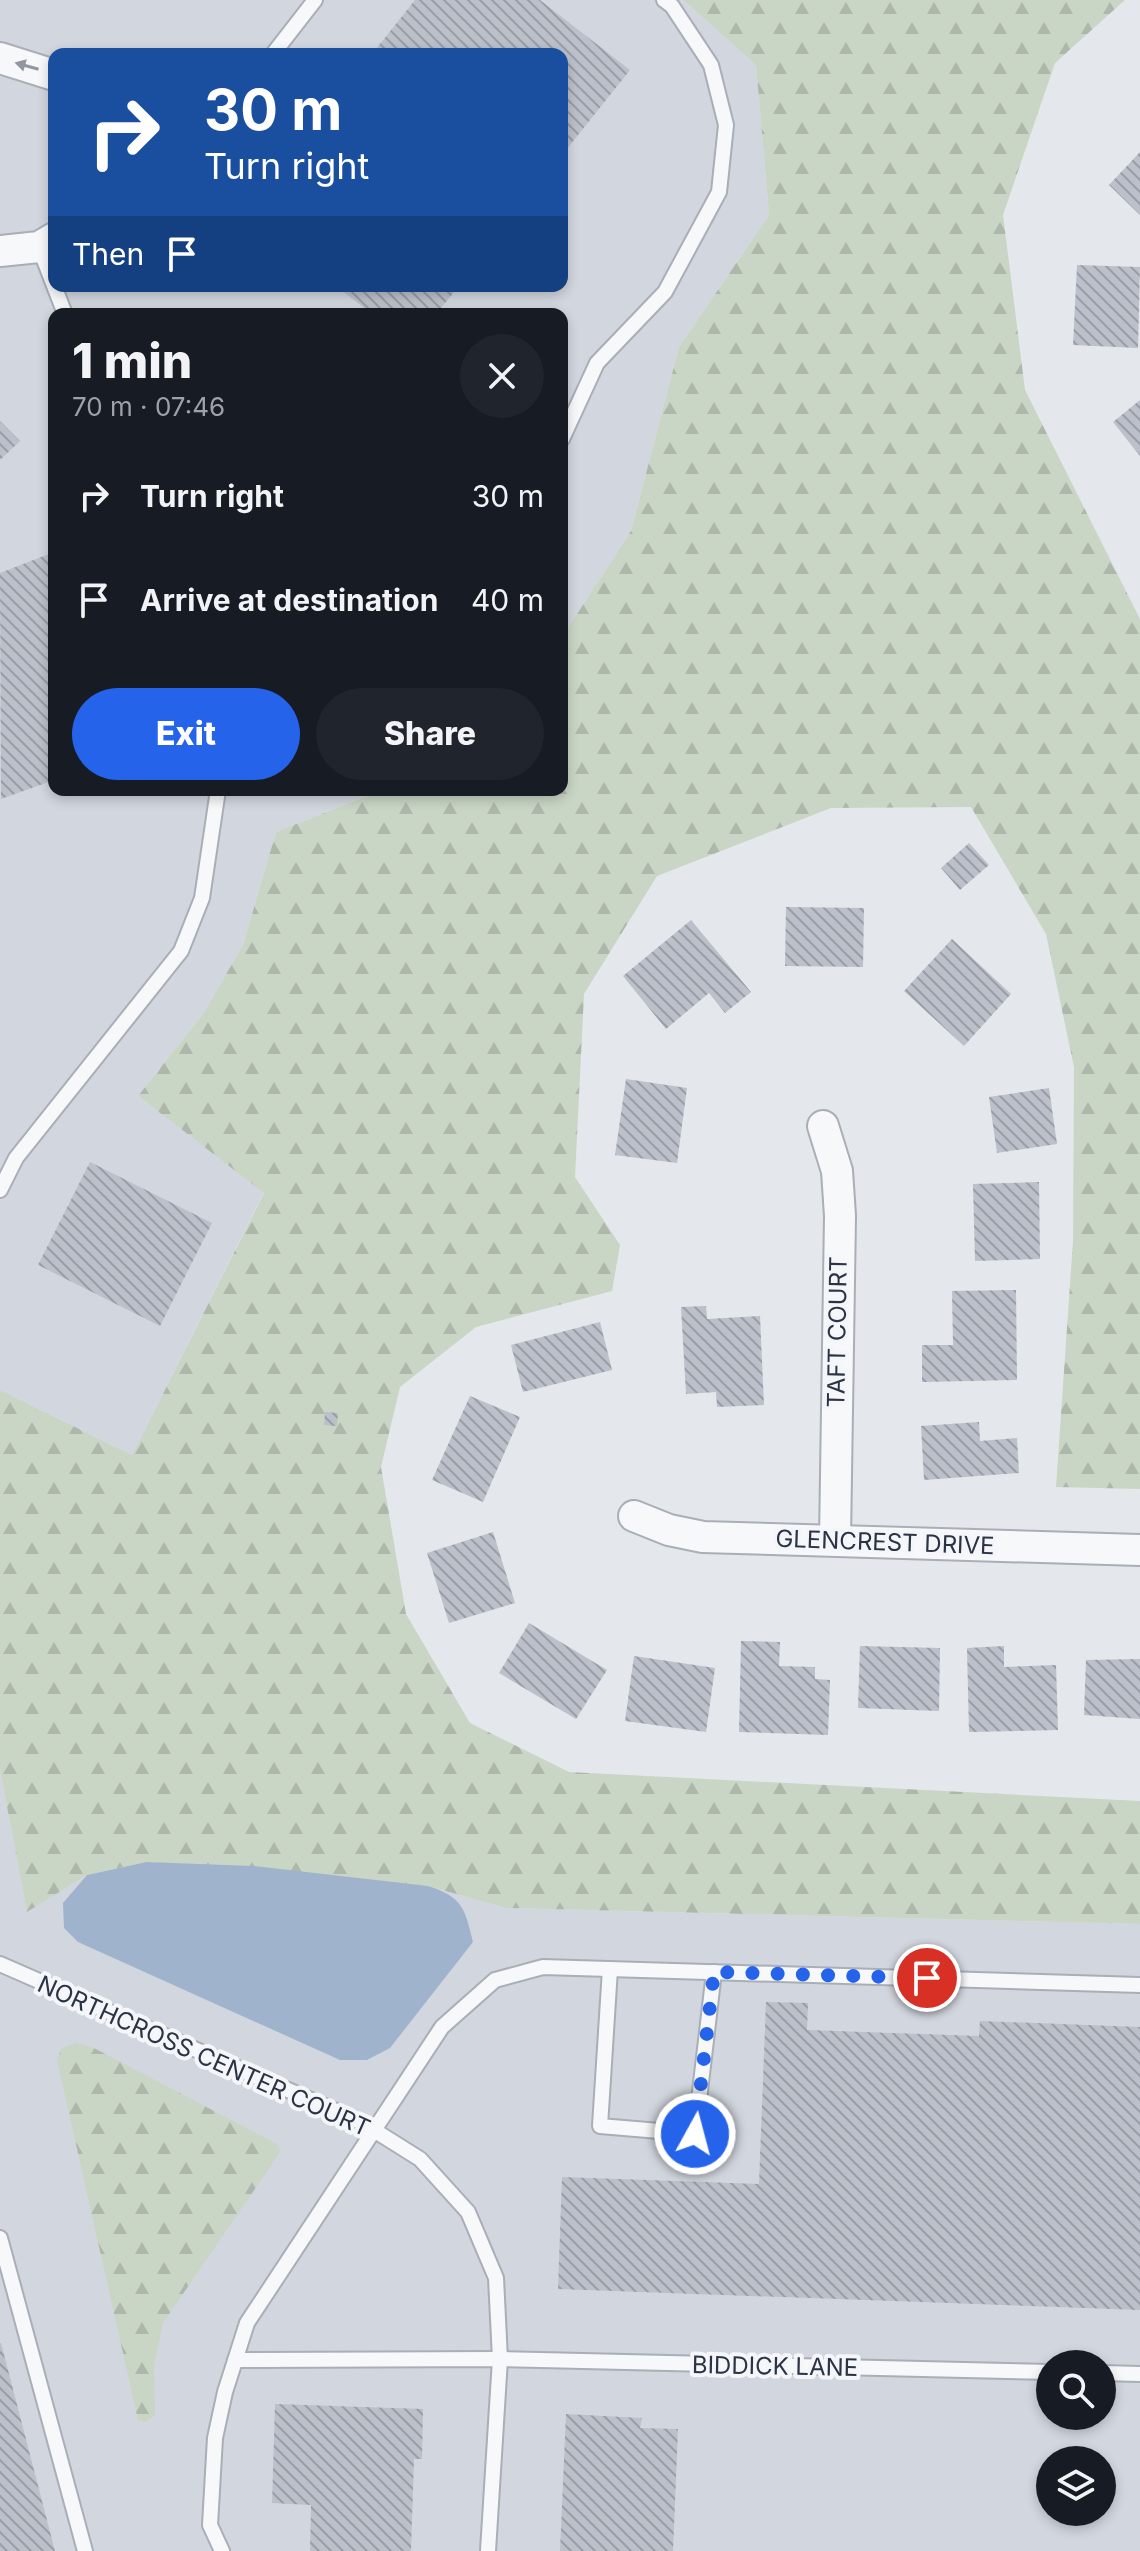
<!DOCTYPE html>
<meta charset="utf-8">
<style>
:root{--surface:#171b24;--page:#20242c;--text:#f1f3f6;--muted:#9ea1a6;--accent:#2563eb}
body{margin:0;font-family:Inter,sans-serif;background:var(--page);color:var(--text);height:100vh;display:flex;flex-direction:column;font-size:30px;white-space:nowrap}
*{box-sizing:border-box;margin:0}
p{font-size:26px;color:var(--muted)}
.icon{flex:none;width:44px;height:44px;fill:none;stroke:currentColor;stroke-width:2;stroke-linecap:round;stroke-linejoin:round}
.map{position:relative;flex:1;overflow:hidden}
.sheet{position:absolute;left:48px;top:308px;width:520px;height:488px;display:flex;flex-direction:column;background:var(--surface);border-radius:16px;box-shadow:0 4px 12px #0003}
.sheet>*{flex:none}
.banner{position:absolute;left:48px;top:48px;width:520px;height:244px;border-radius:16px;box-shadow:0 4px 12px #0003;background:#1a4fa0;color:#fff;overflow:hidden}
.controls{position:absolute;left:1036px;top:2350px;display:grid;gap:16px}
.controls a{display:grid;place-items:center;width:80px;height:80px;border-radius:50%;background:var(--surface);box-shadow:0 4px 12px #0003;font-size:40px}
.pin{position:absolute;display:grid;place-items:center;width:68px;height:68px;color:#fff;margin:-34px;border:4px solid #fff;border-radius:50%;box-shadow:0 2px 8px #0007}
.me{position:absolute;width:88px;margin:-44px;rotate:7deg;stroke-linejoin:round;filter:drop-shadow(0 0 6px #0008)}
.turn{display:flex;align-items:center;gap:28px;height:168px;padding:0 24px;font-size:36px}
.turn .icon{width:104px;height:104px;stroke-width:2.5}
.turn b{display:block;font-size:56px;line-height:68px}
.then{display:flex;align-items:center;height:76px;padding:0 24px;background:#0003;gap:16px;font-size:30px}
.round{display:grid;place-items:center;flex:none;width:84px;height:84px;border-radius:42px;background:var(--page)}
.head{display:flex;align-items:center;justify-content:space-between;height:136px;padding:0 24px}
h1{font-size:48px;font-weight:800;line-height:60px}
.button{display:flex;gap:16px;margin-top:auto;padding:16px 24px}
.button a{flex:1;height:92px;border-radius:48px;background:var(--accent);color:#fff;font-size:32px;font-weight:800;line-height:92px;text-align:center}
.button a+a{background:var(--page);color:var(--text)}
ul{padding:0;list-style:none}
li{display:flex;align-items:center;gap:24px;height:104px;padding:0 24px}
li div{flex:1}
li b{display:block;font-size:30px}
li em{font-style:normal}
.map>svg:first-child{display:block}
</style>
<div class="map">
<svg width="1140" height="2551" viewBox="0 0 1140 2551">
<defs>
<pattern id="forest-firs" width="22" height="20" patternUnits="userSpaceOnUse" patternTransform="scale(2)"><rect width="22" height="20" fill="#c9d6c5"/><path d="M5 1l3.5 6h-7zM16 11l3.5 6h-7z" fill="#adb8ab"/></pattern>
<pattern id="building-back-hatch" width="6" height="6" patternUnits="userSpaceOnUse" patternTransform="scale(2)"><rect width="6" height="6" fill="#bbc0ca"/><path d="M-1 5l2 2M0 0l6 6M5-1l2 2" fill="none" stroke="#989da6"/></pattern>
</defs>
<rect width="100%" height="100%" fill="#e4e7ec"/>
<g fill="#d2d6de" fill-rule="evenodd">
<path d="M0,0H683L756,65L769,215L679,347L631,531L562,637V314H54V790H382L276,832L243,945L203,1014L138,1096L264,1192L132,1455L0,1390ZM54,54H562V286H54Z"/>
<path d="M0,1770L27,1911L87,1875L428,1886L505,1908L1140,1924V2551H0ZM1050,2364H1102V2416H1050ZM1050,2460H1102V2512H1050Z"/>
</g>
<g fill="url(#forest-firs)">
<path d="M683,0H1125L1055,63L1003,215L1025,390L1140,619V1489L1056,1487L1073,1241L1074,1067L1046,934L971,807L831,808L657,876L584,994L575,1177L620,1245L612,1291L476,1327L400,1387L381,1467L406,1614L470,1723L569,1772L1140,1801V1924L505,1908L428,1886L146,1862L87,1875L27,1912L0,1770V1390L132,1455L264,1193L138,1096L203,1014L243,945L276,832L382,790H562V637L631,531L679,347L769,215L756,65Z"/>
<path d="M75,2043L92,2047L277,2144L281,2151L163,2323L154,2366L155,2415L146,2422L138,2420L57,2060L61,2049Z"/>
</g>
<path fill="#9fb4cc" d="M146,1862L253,1866L428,1886C463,1897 465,1909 473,1942L390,2048L367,2060H340L78,1942L64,1928L63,1903L87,1875Z"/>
<g fill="url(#building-back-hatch)">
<path d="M415,0H540L630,70L562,155V54H372Z"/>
<path d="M1140,152V215L1109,185Z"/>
<path d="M1077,265L1140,267L1138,348L1073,345Z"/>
<path d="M336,286H459L436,314H372Z"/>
<path d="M1140,400V456L1113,422Z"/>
<path d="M0,421L20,441L0,460Z"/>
<path d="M54,552V780L1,799L0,573Z"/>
<path d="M969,843L989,865L960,890L941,868Z"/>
<path d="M786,907L864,908L863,967L785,966Z"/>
<path d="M691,920L751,992L725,1013L709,993L666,1029L623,976Z"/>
<path d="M952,939L1011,994L964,1046L904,991Z"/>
<path d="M626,1079L687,1088L677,1163L615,1155Z"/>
<path d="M1049,1088L1057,1144L997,1153L989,1097Z"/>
<path d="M90,1162L212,1223L160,1326L38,1265Z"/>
<path d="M1039,1182L1040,1259L975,1261L973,1184Z"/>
<path d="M1016,1290L1017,1380L922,1382V1345H953L952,1291Z"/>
<path d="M706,1306L707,1319L760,1316L764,1405L717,1407L716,1392L686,1394L681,1307Z"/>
<path d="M600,1322L612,1370L523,1392L511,1345Z"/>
<path d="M470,1396L520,1417L483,1502L432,1480Z"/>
<path d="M325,1412L338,1413L337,1426L324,1425Z"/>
<path d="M979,1422L980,1441L1017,1438L1019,1473L924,1480L921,1426Z"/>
<path d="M493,1532L515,1603L449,1623L427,1553Z"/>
<path d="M529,1623L607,1670L576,1719L499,1673Z"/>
<path d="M741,1641L780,1642L779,1666L815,1667V1679L830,1680L828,1735L739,1732Z"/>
<path d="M860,1646L940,1648L939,1711L858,1708Z"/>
<path d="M1004,1646V1667L1056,1665L1058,1730L969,1732L967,1648Z"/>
<path d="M634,1656L715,1668L706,1732L625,1721Z"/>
<path d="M1140,1659V1719L1084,1715L1086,1660Z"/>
<path d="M766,2002L808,2003L807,2030L979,2036L980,2021L1140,2027V2310L558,2289L562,2177L759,2184Z"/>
<path d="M0,2343H1L55,2551H0Z"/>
<path d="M275,2404L423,2409L422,2459H414L411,2551H310L311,2505L272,2503Z"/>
<path d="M566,2414L642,2418L640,2428L678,2429L673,2551H560Z"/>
</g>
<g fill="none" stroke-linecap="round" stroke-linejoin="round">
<g stroke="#a9aeb7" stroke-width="18">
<g id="lane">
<path d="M273,54L315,0"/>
<path d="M39,247L65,314"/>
<path d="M562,439L597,363L665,292L719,192L726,125L711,65L672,6L664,0"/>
<path d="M0,1190L16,1158L181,951L202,898L218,790"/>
<path d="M0,1964L361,2122L420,2159L468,2212L496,2278L500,2359L488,2551"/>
<path d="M610,1969L600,2126L695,2134L714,1972"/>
<path d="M0,2238L85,2551"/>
<path d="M235,2360L500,2359L1050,2372"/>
<path d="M1102,2373L1140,2374"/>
<path d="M222,2551L210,2525L215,2438L225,2392L247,2323L442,2027L495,1980L543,1967L1140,1985"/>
</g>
</g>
<g stroke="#a9aeb7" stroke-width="34">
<g id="street">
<path d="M0,58L54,75"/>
<path d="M0,251L39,247L54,238"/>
<path d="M823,1126L837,1171L840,1216L835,1540"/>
<path d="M634,1516L669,1530L703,1537L1140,1550"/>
</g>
</g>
<use href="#lane" stroke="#f7f8fa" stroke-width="14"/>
<use href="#street" stroke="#f7f8fa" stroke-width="30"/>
</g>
<defs><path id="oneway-solid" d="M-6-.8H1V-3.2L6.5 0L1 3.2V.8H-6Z" transform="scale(2)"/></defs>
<use fill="#9196a0" href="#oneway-solid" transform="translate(27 66) rotate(-164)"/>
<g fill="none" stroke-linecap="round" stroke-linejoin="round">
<path stroke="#2563eb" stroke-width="14" stroke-dasharray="0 25.2" d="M695,2134L714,1972L927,1978"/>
</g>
<g text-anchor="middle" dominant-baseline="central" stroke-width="8" stroke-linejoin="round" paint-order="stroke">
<g font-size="24" fill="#2b3445" stroke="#f4f6f9">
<text transform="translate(837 1332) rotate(-89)">TAFT COURT</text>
<text transform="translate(885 1542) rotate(2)">GLENCREST DRIVE</text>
<text transform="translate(204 2056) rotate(24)">NORTHCROSS CENTER COURT</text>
<text transform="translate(775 2366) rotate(1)">BIDDICK LANE</text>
</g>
</g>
</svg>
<div class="controls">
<a><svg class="icon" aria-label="search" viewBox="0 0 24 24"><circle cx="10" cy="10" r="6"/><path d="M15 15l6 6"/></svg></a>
<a><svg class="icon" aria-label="layers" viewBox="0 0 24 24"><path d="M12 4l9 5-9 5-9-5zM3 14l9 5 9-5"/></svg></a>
</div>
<div class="pin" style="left:927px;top:1978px;background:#d93025"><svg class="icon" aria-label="arrive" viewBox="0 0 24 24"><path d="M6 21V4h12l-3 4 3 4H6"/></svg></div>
<svg class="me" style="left:695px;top:2134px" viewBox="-20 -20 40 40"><circle r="17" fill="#2563eb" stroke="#fff" stroke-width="3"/><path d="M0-11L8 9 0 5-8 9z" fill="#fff"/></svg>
<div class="banner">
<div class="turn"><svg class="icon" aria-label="right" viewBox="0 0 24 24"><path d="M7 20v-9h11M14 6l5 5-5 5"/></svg><div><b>30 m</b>Turn right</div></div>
<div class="then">Then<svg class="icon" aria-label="arrive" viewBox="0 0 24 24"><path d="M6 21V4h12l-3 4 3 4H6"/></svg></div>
</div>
<section class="sheet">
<div class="head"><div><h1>1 min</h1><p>70 m · 07:46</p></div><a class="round"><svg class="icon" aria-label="close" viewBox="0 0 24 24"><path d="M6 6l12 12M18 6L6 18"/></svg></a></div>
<ul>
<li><svg class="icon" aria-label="right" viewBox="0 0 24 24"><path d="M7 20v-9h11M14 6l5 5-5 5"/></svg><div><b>Turn right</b></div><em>30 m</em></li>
<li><svg class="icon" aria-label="arrive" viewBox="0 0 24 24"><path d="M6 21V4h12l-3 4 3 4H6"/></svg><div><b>Arrive at destination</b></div><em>40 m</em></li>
</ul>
<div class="button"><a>Exit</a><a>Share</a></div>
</section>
</div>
